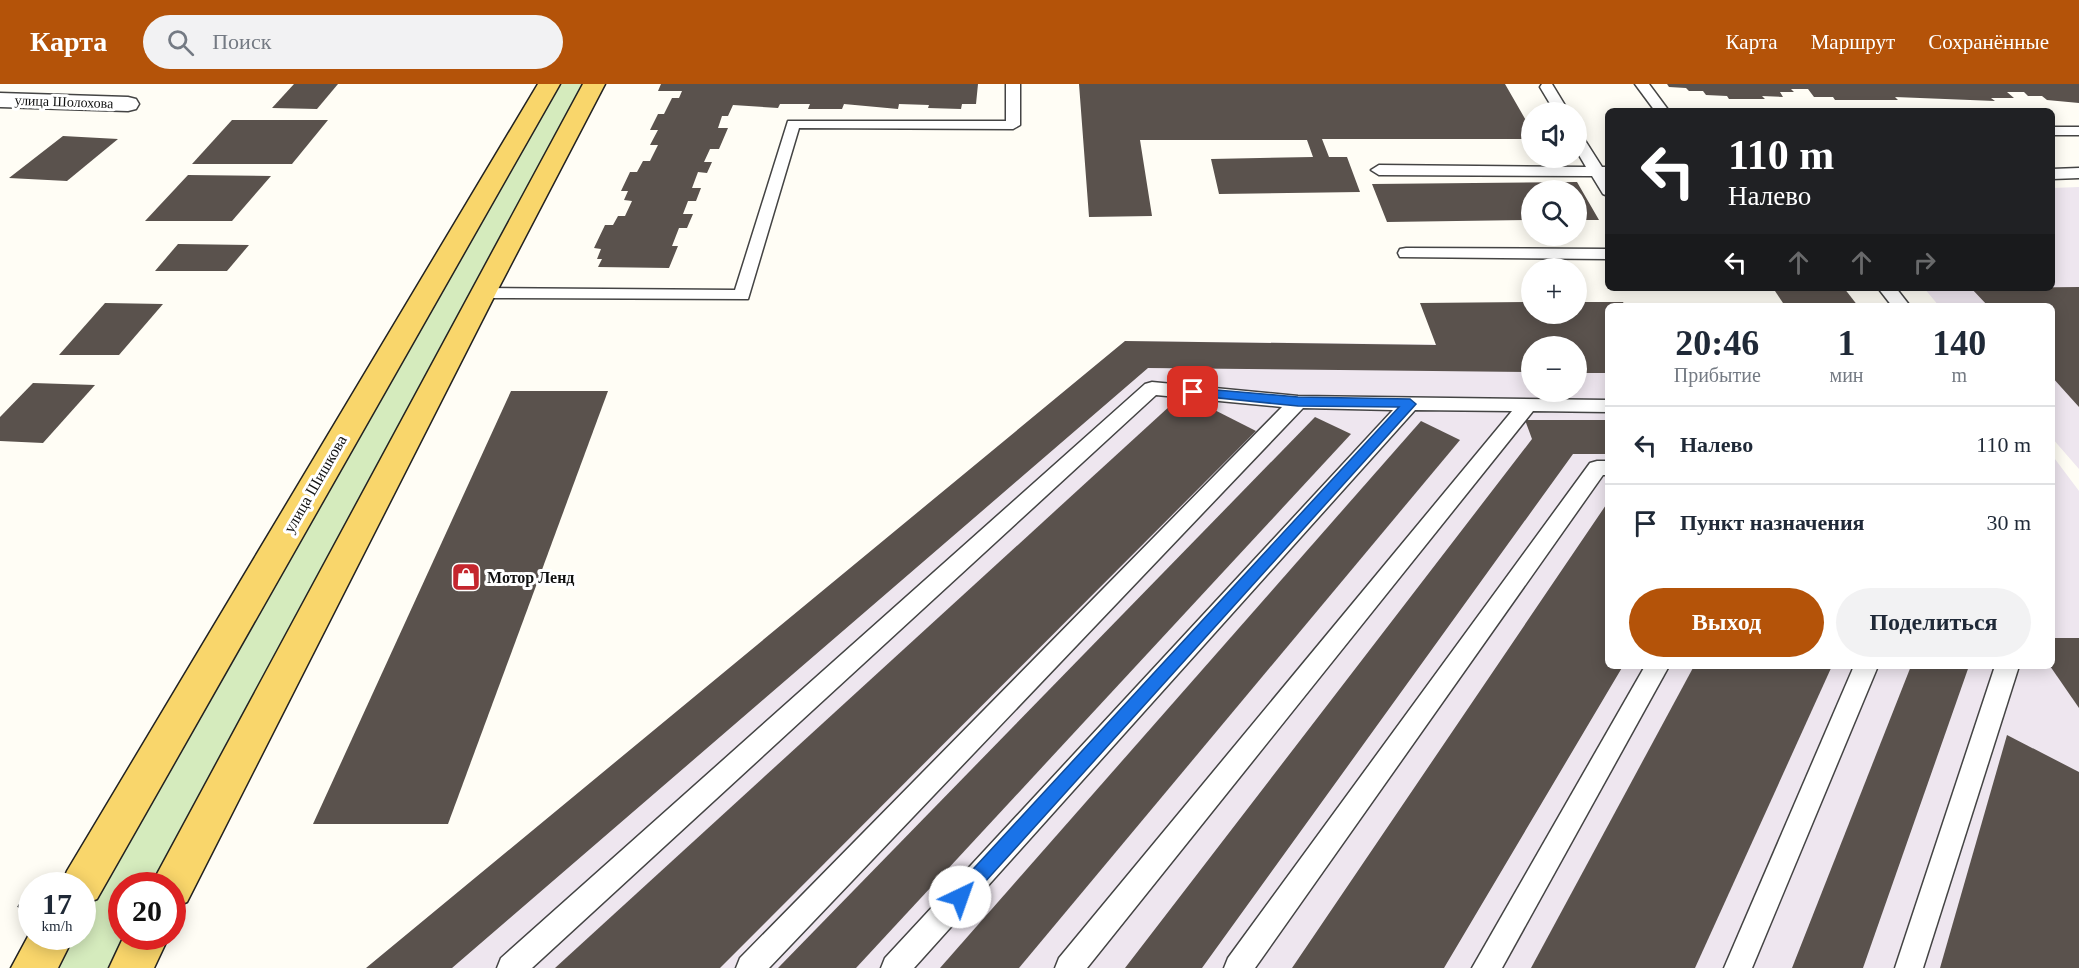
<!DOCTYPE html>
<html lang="ru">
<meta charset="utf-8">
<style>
:root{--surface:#fff;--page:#f2f2f3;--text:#1f2937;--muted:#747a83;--line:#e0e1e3;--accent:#b45309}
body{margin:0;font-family:"Times New Roman",serif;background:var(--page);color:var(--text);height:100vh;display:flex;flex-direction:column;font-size:22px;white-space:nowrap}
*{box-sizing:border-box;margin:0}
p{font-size:20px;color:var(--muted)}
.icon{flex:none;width:33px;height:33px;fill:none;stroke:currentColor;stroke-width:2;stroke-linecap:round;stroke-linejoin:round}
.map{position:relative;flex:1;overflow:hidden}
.drawer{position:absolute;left:1605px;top:219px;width:450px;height:366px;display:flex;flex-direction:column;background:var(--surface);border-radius:9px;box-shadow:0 3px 15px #0003}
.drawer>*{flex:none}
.banner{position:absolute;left:1605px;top:24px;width:450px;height:183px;border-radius:9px;box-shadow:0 3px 15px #0003;background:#202124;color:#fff;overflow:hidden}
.tools{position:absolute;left:1521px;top:18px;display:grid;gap:12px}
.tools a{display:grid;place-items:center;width:66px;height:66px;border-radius:50%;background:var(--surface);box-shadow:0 3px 15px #0003;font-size:30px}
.speed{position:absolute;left:18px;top:788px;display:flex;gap:12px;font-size:30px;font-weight:700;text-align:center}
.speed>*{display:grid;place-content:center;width:78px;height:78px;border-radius:50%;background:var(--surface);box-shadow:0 3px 15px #0003;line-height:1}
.speed small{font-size:15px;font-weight:400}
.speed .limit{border:9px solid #d22;background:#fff;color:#111}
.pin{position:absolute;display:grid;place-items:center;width:51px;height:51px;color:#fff;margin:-26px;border-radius:12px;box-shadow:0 3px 9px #0006}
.me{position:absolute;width:66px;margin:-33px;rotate:42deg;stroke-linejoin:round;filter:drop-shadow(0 0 4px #0008)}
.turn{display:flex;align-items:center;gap:21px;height:126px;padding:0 24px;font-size:27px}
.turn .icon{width:78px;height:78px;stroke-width:2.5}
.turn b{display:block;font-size:42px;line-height:51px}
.lanes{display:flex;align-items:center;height:57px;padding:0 24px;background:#0003;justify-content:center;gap:30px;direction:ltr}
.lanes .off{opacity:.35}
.eta{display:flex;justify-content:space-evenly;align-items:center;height:102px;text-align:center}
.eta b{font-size:36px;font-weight:700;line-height:42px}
.primary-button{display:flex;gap:12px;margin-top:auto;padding:12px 24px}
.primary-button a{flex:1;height:69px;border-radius:36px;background:var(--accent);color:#fff;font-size:24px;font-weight:700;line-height:69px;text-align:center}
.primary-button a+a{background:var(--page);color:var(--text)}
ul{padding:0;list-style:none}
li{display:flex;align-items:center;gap:18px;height:78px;padding:0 24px;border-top:2px solid var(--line)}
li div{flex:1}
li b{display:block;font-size:22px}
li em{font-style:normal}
header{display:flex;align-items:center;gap:36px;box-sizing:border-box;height:84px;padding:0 30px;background:var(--accent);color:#fff}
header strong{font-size:28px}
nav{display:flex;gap:33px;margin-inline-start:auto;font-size:21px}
.search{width:420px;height:54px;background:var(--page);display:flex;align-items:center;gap:15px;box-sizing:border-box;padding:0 21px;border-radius:33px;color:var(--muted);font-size:22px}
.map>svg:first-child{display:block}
</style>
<header>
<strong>Карта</strong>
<div class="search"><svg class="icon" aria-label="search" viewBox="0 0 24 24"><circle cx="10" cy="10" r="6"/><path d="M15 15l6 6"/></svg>Поиск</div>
<nav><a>Карта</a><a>Маршрут</a><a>Сохранённые</a></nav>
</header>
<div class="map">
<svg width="2079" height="884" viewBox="0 0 2079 884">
<rect width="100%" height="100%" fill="#fffdf5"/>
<g fill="#eee6ef">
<path d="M2079,103V385L2052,354V222H1939L1924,204H2052V104Z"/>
<path d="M1125,257L1573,262H1532V308H1576L1577,263H1608V582H2052V371L2079,407V884H366Z"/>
</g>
<path fill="#d5ebbd" d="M549,0H594L172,801H122V852H147L131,884H33L52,852H82V801Z"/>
<g fill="#5a524d">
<path d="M294,0H338L317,25L272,24Z"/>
<path d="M661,0H978L976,20H962L961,25L928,24L929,21L899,20L898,25L844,20L842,25H808L810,20H780L778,24L733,21L728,32H722L718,44H728L719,65H710L704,78H712L707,89L698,88L692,104H701L696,117H688L683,130H693L687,144H679L672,162H678L669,184L598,183L602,175H597L601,165L594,164L605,141H613L618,132H625L632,117L624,116L628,107H621L630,88H637L643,77H650L658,61H650L658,46H650L658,30H664L672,14H679L682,7H658Z"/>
<path d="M1079,0H1505L1532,47V55H1322L1329,73H1347L1360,108L1219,110L1211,75L1313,73L1307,56H1140L1152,132L1089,133Z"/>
<path d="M1667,0H2079V19L2047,16L2042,12H2028L2024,8H2007L2014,14H1991L1995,17L1895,13L1898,16H1835L1833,13H1814L1808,5H1791L1794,8H1780L1783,13L1762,12L1765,15H1729L1727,12L1706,11L1703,7H1689L1686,4L1669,3Z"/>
<path d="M232,36H328L292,80H192Z"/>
<path d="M63,52L118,55L67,97L9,94Z"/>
<path d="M188,91L271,92L232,137H145Z"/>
<path d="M1577,98L1599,136H1576V106H1532V136L1387,138L1372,100Z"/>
<path d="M178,160L249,161L227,187H155Z"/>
<path d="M2079,203V323L2052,293V222H1988L1971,204Z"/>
<path d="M1773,204H1844L1858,222H1785Z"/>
<path d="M1532,218V230H1576V218H1623L1625,222H1608V289H1576V262H1532V288L1148,284L452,884H366L1125,257L1436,261L1420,219Z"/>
<path d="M105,219L163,220L119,271H59Z"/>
<path d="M33,299L95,301L43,359L0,357V333Z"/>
<path d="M511,307H608L448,740H313Z"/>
<path d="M1183,310L1256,347L720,884H555Z"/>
<path d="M1315,333L1351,350L856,884H778Z"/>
<path d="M1525,336H1608V370H1573L1202,884H1125L1532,355Z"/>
<path d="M1421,337L1460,356L1019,884H940Z"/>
<path d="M1608,418V582H1623L1444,884H1292Z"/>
<path d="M2052,554H2079V624L2050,582Z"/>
<path d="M1694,582H1832L1695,884H1531Z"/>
<path d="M1911,582H1969L1863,884H1792Z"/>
<path d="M2007,651L2079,688V884H1940Z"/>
</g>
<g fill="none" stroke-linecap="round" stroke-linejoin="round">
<g stroke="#444" stroke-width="3">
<g id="service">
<path d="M1006,0H1020V41L1013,45L799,44L748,215L482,214L473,209L482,204L735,206L788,37H1006Z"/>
<path d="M1542,0H1552L1569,28H1555L1540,3Z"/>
<path d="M1635,0H1649L1669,27H1655Z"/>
<rect x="2052" y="43" width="27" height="8"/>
<path d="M1576,49L1581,50L1602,83H1608V112L1603,110L1592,92L1379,91L1371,86L1379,81L1586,83L1576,66Z"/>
<path d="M2079,84V94L2052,95V85Z"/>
<path d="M1406,164L1608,165V175L1400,173L1398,169L1400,165Z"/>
<path d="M1878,204H1896L1910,222H1892Z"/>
<path d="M1152,298L1298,312L1608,316V328L1533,327L1087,884H1055L1059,874L1512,327L1415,326L914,884H881L885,874L1393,326L1303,324L769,884H736L740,874L1282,323L1156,311L532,884H497L501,874L1145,300Z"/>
<path d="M1597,377H1608V391H1603L1255,884H1224L1228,874L1590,379Z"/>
<path d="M1645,582H1669L1502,884H1472Z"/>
<path d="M1854,582H1878L1752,884H1724Z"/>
<path d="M1995,582H2019L1923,884H1895Z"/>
</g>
</g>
<g stroke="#444" stroke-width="3">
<path id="minor" d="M0,9L128,13L136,15L139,20L136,25L128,27L0,23Z"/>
</g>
<g stroke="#222" stroke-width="3">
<g id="primary">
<path d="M538,0H560L97,815L82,821V801H61L67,787Z"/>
<path d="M583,0H605L496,209L187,818L172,824V801H152L157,790Z"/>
<path d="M32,845V852H74L58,884H11Z"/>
<path d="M124,852H169L154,884H109Z"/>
</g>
</g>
<path stroke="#333" stroke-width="4.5" stroke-dasharray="8 4" stroke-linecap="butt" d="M19,824L32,804"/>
<use href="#service" fill="#fff" fill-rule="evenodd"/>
<use href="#minor" fill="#fff" fill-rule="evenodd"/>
<use href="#primary" fill="#f9d66b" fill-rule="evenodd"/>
</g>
<path fill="#1a73e8" stroke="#114b97" stroke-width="1.5" d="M1193,304L1298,313L1410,315L1416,320L966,819L960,822L953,819L951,813L953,807L1399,323L1298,322L1189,311V305Z"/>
<defs>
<g id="shop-square" transform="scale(1.5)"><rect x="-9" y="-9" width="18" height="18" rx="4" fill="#c4262e" stroke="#fff"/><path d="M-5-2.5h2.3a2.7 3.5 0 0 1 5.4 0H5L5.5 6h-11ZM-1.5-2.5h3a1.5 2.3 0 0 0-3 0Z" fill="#fff"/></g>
</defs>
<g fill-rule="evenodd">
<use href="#shop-square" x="466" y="493"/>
</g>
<g text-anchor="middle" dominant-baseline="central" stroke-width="6" stroke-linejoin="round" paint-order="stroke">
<g font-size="14" fill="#111" stroke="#fff">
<text transform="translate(64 18) rotate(2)">улица Шолохова</text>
</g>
<g font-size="16" fill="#111" stroke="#fff">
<text transform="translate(315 400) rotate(-60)">улица Шишкова</text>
</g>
<g font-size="16" font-weight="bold" fill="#111" stroke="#fff" text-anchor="start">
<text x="487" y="493">Мотор Ленд</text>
</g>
</g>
</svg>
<div class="tools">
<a><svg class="icon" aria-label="sound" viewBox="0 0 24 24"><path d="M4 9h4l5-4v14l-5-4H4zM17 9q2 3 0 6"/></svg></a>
<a><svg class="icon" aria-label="search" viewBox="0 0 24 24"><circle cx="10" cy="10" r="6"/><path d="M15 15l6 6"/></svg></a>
<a>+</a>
<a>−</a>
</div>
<div class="speed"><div>17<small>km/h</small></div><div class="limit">20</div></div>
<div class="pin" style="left:1193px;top:308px;background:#d93025"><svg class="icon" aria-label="arrive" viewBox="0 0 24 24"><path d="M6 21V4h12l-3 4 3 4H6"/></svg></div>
<svg class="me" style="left:960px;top:813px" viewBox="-20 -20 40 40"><circle r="19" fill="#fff"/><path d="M0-13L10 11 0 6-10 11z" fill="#1a73e8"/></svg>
<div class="banner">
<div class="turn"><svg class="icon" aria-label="left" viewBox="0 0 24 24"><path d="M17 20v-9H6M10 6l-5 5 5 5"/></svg><div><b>110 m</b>Налево</div></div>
<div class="lanes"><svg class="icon" aria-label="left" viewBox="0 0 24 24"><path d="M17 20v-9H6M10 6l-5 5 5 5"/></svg><svg class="icon off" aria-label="ahead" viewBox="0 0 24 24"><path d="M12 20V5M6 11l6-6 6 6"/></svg><svg class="icon off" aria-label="ahead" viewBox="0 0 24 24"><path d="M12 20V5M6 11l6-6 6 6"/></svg><svg class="icon off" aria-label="right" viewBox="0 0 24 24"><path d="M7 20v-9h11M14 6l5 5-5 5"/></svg></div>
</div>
<section class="drawer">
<div class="eta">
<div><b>20:46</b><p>Прибытие</p></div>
<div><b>1</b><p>мин</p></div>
<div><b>140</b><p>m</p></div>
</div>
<ul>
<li><svg class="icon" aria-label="left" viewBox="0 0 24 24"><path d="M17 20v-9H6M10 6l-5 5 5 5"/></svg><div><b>Налево</b></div><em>110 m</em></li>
<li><svg class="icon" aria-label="arrive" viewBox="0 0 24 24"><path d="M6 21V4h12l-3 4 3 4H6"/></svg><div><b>Пункт назначения</b></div><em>30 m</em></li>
</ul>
<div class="primary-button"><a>Выход</a><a>Поделиться</a></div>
</section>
</div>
